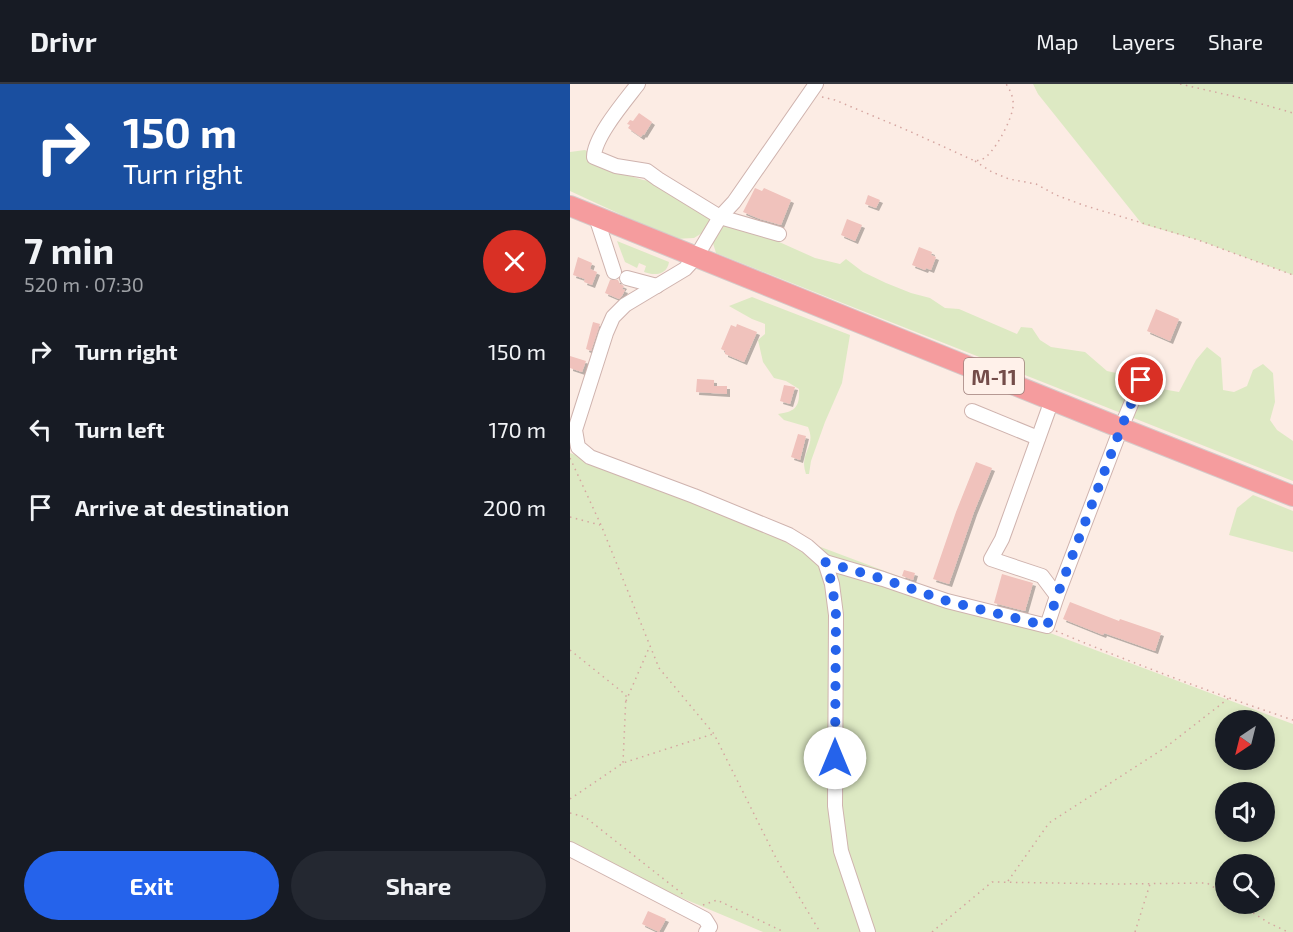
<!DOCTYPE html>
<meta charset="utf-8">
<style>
:root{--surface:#171b24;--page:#242831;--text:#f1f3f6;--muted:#9ea1a6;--line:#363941;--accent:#2563eb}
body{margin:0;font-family:"Exo 2",sans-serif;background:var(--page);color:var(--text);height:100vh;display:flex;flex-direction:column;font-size:22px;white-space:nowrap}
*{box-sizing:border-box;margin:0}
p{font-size:20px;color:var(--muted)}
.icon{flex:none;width:33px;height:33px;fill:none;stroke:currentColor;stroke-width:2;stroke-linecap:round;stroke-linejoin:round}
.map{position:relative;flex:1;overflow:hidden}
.sheet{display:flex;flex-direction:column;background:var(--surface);width:570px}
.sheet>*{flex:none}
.guide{background:#1a4fa0;color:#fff;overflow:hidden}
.needle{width:39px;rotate:215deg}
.controls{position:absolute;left:645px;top:626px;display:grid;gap:12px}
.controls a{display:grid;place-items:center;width:60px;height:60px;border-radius:50%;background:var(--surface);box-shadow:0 3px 9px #0003;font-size:30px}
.pin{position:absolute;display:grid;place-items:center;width:51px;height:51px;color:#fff;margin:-26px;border:3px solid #fff;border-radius:50%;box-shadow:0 2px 6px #0007}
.me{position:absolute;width:66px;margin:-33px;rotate:0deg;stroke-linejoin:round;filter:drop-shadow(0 0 4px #0008)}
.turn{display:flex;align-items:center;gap:21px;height:126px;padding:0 24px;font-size:27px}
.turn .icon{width:78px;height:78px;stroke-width:2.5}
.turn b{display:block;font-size:42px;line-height:51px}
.round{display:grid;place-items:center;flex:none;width:63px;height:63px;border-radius:32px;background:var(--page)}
.head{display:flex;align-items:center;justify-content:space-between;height:102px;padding:0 24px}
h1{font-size:36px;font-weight:700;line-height:45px}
.cta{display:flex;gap:12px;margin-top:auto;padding:12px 24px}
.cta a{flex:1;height:69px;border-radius:36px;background:var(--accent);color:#fff;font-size:24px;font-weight:700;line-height:69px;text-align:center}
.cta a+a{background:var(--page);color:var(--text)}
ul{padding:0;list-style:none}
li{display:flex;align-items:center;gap:18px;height:78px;padding:0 24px}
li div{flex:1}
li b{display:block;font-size:22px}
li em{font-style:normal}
header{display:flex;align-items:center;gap:36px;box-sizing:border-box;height:84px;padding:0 30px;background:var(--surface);border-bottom:2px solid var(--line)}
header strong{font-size:28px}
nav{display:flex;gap:33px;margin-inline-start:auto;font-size:21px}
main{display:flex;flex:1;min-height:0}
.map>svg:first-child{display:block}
</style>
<header>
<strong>Drivr</strong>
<nav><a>Map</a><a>Layers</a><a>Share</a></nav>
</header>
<main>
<section class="sheet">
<div class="guide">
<div class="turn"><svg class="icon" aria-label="right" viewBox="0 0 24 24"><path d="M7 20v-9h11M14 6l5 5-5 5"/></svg><div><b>150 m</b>Turn right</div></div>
</div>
<div class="head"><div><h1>7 min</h1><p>520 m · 07:30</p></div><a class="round" style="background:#d93025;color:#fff"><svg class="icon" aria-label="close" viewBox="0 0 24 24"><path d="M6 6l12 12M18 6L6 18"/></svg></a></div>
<ul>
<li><svg class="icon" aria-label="right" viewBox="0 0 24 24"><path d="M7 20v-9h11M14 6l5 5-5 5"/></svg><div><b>Turn right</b></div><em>150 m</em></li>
<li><svg class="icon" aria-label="left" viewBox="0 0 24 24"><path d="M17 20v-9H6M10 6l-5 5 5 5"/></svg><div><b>Turn left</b></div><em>170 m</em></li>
<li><svg class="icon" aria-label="arrive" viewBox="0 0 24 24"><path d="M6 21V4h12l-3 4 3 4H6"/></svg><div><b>Arrive at destination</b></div><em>200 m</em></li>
</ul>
<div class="cta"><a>Exit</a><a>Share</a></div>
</section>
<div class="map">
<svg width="723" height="848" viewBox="0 0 723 848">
<defs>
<filter id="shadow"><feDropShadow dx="3" dy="3" stdDeviation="0" flood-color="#0004"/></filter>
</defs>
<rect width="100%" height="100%" fill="#fcece4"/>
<g fill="#dde9c3" fill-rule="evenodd">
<path d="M463,0H723V191L628,156L572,140L468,10Z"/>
<path d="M15,66L57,91L73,96L97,99L141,134L137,146L124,154L104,155L0,107V68Z"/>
<path d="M149,137L192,148L207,157L245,174L270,180L276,175L293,188L316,199L341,209L360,214L375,224L389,225L447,250L451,243L462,244L470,256L481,263L515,268L537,287L560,292L570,288L592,305L609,308L626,276L637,263L651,274L653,306L664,308L677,302L683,286L693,280L703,289L705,318L700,336L707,346L723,357V397L146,169L142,156Z"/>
<path d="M47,157L99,178C97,191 85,192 74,188L76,182L69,179L67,184L55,178Z"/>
<path d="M182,213L280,251L272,299L255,338L241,377L239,390H236C235,387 234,383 234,379C235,365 245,359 238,343L214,336L208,330C225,328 230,323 229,305L216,297L204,294L193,278L188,256L195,250V240L182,235L159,222Z"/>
<path d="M0,369L723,640V848H193L0,767ZM656,636H694V675H656ZM656,708H694V747H656ZM656,780H694V819H656Z"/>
<path d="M683,411L723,427V468L659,451L667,424Z"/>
</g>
<g fill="#f0c2bc" filter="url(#shadow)">
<path d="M69,29L82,38L74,51L73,50L71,53L58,44L60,41L57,40L60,36L63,37Z"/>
<path d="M185,104L192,107L194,104L221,116L211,141L190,135L173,128Z"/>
<path d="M298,111L310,116L306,124L295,120Z"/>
<path d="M277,135L292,141L285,157L271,151Z"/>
<path d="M349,163L362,168L361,171L366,173L361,186L356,184L355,186L342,181Z"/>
<path d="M8,173L22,179L20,185L27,188L22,201L14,198L15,195L3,191Z"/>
<path d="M40,196H48L50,200L54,202L52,205L55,206L52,212L49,215L35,209Z"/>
<path d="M586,225L609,235L600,257L577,247Z"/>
<path d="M23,238L30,240L21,267L16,265Z"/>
<path d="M167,240L187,248L174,278L155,270V267L151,265L161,241L166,243Z"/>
<path d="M0,272L16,277L12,288L0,284Z"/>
<path d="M127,295L144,296V302H157V310L126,308Z"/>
<path d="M214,301L225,303L220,320L210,317Z"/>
<path d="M228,350L236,352L230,376L221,373Z"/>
<path d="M406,378L422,384L404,428L379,500L363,495L386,428Z"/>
<path d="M334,486L345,489L343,496L332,492Z"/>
<path d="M432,490L463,499L455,527L424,519Z"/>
<path d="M500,518L549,537L550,535L591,549L585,567L534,549L533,551L493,535Z"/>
<path d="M78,827L96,835L89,848L72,840Z"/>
</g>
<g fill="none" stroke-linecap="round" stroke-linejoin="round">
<g stroke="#cfb3ae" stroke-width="16">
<g id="minor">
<path d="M68,0C55,17 24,53 24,73L46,82L77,87L88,95L150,133L209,150"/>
<path d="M246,0L164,118L150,133L126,173L115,185L55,221L43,233L36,249L5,346L8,363L20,373L124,412L219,451L237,462L255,478L262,500L266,531L265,722L271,767L298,848"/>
<path d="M26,133L44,188"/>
<path d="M57,194L87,202"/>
<path d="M482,316L432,455L421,475L472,492L487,512"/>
<path d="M402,327L468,354"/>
<path d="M255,478L313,495L377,517L477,542L487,512L551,344L571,296"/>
<path d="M0,765L135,835L140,843L136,848"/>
</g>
</g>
<g stroke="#d5cac9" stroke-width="22">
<path id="highway" d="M0,122L551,344L723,412"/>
</g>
<g stroke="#d5a5a0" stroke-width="1.5" stroke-dasharray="1.5 4.5" stroke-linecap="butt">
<path d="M610,0L671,14L723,29"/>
<path d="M252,13L265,16L339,47L405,77C410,76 415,75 418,71C428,61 441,37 443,23C444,15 441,7 436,0"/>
<path d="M405,77L422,88L439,95L466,100L486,111L513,121L628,156L723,191"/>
<path d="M0,374L31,441L89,584L144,650L207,776L250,848"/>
<path d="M0,433L30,441"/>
<path d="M486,547C564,580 643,609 723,636"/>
<path d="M0,566L56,611L53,679"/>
<path d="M56,617L79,564"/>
<path d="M0,715L53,679L143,650"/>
<path d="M0,729L15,733L114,811"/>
<path d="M438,797L479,739L596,663L659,614"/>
<path d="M668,819L699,839L718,848"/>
<path d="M133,821L147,816L214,848"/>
<path d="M362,848L422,798L547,800L637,799L656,811"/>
<path d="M565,848L580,800"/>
</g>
<use href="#minor" stroke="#fff" stroke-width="14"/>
<use href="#highway" stroke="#f59c9e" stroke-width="20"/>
</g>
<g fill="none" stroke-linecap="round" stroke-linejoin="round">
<path stroke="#2563eb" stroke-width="10" stroke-dasharray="0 18" d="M265,674L266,531L262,500L255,478L313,495L377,517L477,542L487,512L551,344L571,296"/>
</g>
<g text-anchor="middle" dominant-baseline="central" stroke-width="6" stroke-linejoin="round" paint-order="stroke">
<rect fill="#fff1ea" stroke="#9e7e7a" stroke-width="1.5" x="394" y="274" width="60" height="36" rx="4.5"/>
<g font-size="21" font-weight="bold" fill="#744d4a">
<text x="424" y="292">М-11</text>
</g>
</g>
</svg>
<div class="controls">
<a><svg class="needle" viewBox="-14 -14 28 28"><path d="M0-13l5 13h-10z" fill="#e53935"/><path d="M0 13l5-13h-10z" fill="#9ea1a6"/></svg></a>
<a><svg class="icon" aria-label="sound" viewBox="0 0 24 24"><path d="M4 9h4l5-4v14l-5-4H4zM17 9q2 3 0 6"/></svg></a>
<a><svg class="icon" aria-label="search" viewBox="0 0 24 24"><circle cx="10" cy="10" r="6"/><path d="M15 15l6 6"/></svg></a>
</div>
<div class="pin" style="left:571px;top:296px;background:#d93025"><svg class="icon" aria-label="arrive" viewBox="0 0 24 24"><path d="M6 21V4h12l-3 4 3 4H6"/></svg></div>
<svg class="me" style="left:265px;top:674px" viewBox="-20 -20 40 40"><circle r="19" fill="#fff"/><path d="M0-13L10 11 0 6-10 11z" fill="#2563eb"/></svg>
</div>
</main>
